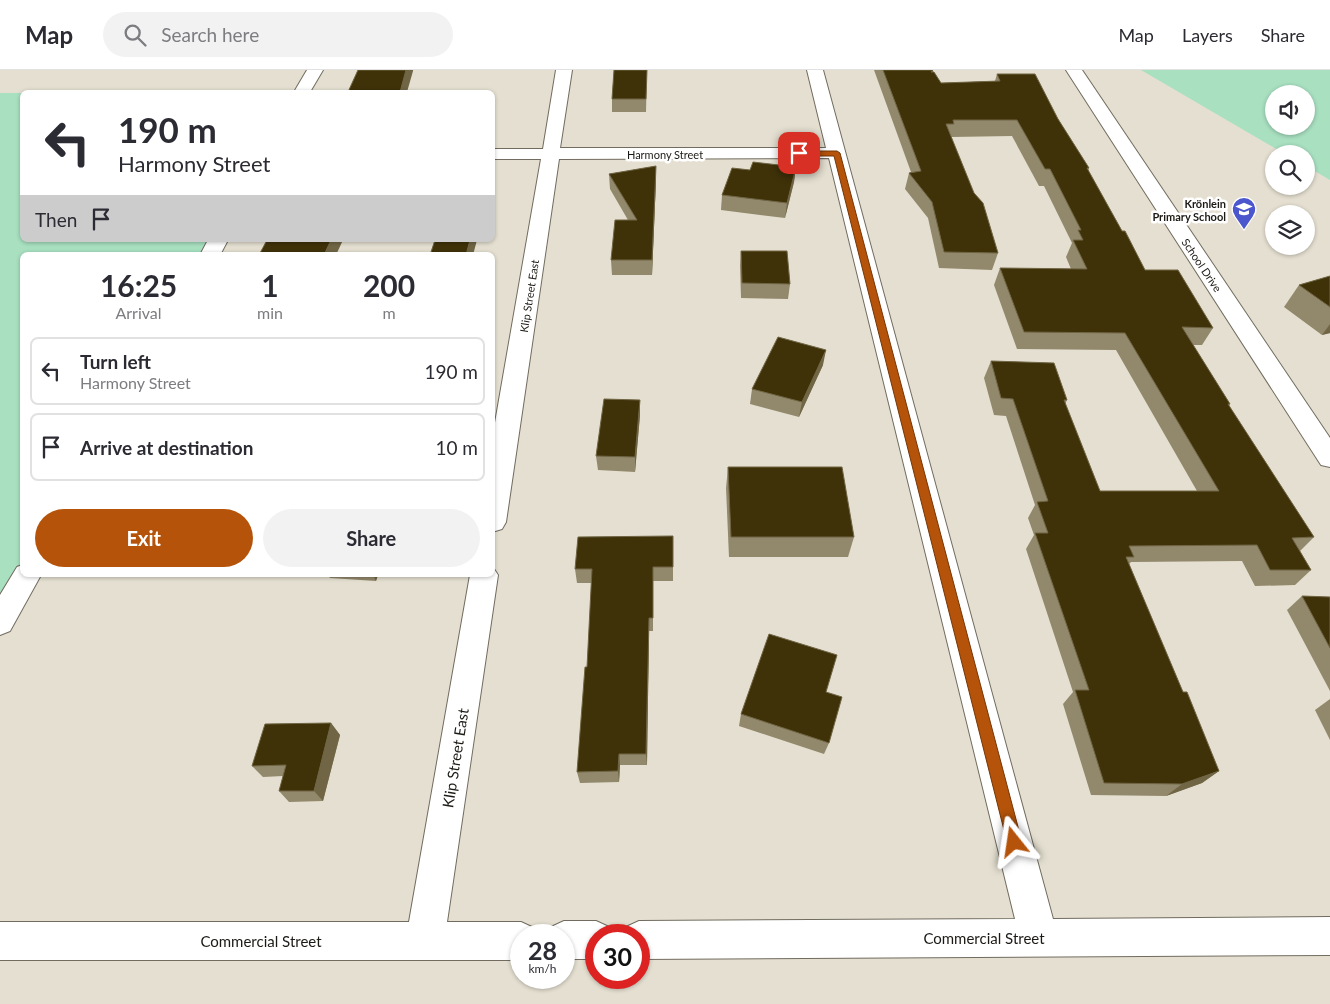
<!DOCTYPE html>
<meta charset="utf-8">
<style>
:root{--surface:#fff;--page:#f2f2f3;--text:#2b2b33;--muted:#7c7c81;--line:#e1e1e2;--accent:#b45309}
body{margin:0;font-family:Lato,sans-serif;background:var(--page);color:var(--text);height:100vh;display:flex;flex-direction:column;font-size:19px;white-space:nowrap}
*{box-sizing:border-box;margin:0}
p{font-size:16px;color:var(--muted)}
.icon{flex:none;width:28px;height:28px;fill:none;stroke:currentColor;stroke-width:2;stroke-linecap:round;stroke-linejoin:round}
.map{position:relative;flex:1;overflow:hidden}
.side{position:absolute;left:20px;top:182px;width:475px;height:325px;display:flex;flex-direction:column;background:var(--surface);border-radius:8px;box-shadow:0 1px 4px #0004}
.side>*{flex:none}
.banner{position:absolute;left:20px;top:20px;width:475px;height:152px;border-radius:8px;box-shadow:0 1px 4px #0004;background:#fff;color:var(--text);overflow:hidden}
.tools{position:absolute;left:1265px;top:15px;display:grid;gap:10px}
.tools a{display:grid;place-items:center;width:50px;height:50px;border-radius:50%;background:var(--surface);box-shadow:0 1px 4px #0004;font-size:25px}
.speed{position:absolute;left:510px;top:854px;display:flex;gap:10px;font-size:25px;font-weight:700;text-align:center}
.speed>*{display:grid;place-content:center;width:65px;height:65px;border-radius:50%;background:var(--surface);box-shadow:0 1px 4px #0004;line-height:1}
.speed small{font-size:12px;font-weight:400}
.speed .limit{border:8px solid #d22;background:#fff;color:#111}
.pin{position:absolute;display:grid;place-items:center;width:42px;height:42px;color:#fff;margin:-21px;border-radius:10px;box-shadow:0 2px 8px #0006}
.me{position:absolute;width:55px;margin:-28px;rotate:345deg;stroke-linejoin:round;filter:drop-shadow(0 0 4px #0008)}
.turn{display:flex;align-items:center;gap:18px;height:105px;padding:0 15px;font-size:22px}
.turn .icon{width:65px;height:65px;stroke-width:2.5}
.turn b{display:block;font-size:35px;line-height:42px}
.then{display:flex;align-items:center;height:48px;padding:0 15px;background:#0003;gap:10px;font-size:19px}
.eta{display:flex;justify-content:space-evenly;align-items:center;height:85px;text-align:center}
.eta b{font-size:30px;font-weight:700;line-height:35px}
.action{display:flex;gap:10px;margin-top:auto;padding:10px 15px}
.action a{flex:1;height:58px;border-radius:30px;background:var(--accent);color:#fff;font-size:20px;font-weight:700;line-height:58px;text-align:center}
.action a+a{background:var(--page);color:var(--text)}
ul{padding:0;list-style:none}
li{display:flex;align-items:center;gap:15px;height:68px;margin:0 10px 8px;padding:0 5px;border:2px solid var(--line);border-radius:8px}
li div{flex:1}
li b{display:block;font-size:19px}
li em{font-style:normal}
header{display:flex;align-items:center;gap:30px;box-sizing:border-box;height:70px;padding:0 25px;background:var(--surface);border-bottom:1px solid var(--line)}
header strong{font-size:24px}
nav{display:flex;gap:28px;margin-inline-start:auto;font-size:18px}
.search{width:350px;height:45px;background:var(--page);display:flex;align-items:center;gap:12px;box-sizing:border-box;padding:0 18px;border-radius:28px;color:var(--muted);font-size:19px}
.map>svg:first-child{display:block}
</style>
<header>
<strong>Map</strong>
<div class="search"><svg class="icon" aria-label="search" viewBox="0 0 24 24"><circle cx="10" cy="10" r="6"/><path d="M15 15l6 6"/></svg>Search here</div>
<nav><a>Map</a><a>Layers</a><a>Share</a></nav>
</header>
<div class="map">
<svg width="1330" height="934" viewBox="0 0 1330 934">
<rect width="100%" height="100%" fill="#e4dfd0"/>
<g fill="#a8e0c0" fill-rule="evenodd">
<path d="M1141,0H1330V110L1306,96V84H1285ZM1274,24H1306V56H1274Z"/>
<path d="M0,23H22V170H218L209,185H22V505L0,551Z"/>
</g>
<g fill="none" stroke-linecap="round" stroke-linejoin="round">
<g stroke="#716c5f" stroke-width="2">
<g id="minor">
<path d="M307,0H323L310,22H294Z"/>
<path d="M556,0H572L560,78H826L807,0H823L1053,849L1330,847V885L639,889V865H622L626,857L639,851L1015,849L829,88L559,89L506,452L502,459L492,462V370L541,89H492V79H543Z"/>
<path d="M1066,0H1082L1330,368V397L1321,395Z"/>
<path d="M208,170H228L220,185H200Z"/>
<path d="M22,495V505H41L10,561L0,565V525L17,497Z"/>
<path d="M492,496L498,505L447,852H521L534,858L537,865H521V890H0V852H409L470,505H492Z"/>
<path d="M564,851H596L609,857L613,865H596V889H564V865H547L551,857Z"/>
</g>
</g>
<use href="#minor" fill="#fff" fill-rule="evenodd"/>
</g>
<g fill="#92886c">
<path d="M614,0H647L646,42H612V29Z"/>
<path d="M874,0H932L933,2L941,13L995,11L997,4L1058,49L1089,98L1088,101L1122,161L1145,200L1213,258L1202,275H1193L1230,334L1229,336L1314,467L1300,481L1311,500L1295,515L1255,516L1242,491L1131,492L1129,494L1183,622L1219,701L1202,713L1166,726L1091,725L1063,634L1073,622L1026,479L1034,465L1028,448L1035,435L1006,346L994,345L984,308L991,291L1067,330L1065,334L1100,421H1197L1116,280L1017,279L994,215L1000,198L1071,199L1066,187L1072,173L1044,116H1039L1012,66L951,67L998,183L992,200L939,198L928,148L905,119L909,103L911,102Z"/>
<path d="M656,96V110L652,205H612L611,190L628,150L610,119L609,104Z"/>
<path d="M796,97L794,112L785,148L721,140L722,125L750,100Z"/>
<path d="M741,181L790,214L788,229L741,228L740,196Z"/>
<path d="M1330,206V263L1322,265L1284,237L1299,215Z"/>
<path d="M823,295L799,347L750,334L752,319Z"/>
<path d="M640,345L635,402L598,400L596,386Z"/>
<path d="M728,397L854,467L848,487H729L726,418Z"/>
<path d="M673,466V511H653V561H649L647,695H620L619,712L580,713L577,702L587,597L592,513H577L575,499Z"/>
<path d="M328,505H378L376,511L330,508Z"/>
<path d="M1302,526L1330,527V621L1287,540Z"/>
<path d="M826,622L829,673L824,684L739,656L741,644Z"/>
<path d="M1330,629V670L1315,640Z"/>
<path d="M331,653L340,665L323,731L289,732L279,721L283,706L263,707L252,696Z"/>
</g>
<g fill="#706645">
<path d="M406,0H413V1L407,22H395Z"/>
<path d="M656,96V110L652,205V190Z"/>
<path d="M796,97L794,112L785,148L787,133Z"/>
<path d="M331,170H343L336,185H324Z"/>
<path d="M470,170H477L473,185H466Z"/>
<path d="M1330,254V263L1322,265Z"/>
<path d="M826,280L823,295L799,347L802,332Z"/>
<path d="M640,330V345L635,402V387Z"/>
<path d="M373,505H378L376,511Z"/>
<path d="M649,548V561L647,695L646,684Z"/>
<path d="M331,653L340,665L323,731L314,721Z"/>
<path d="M619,684L620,695L619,712L618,701Z"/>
<path d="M1219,701L1202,713L1166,726L1182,714Z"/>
</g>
<g fill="#3f3209" stroke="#706645">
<path d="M358,0H406L400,22H348Z"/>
<path d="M614,0H647L646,29H612Z"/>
<path d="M883,0H932L933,1L931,2H934L941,13L1000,11L997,4H1035L1058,49L1089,98H1087L1122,161H1125L1145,200H1178L1213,258L1182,257L1230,334H1228L1314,467L1292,468L1311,500H1270L1257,475L1129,476L1134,487H1126L1183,622H1187L1219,701L1182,714L1104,713L1075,620H1089L1035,463H1048L1037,432L1048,431L1013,329L1001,328L991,291L1054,293L1067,330H1064L1100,421H1219L1125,263L1024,262L1000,198L1087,199L1073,170H1083L1078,160H1081L1050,99H1045L1017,50H953L954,54H946L974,123L983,133L998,183L944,182L932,132L909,103L921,101Z"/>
<path d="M753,92L796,97L787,133L722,125L732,98L750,100Z"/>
<path d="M656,96L652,190H611L615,150H637L609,104Z"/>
<path d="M267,170H331L324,185H259Z"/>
<path d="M435,170H470L466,185H430Z"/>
<path d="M741,181H787L790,214L742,213Z"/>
<path d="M1330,206V237L1299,215Z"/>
<path d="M778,267L826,280L802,332L752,319Z"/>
<path d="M604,329L640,330L635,387L596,386Z"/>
<path d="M728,397H842L854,467H731Z"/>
<path d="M673,466V497H653V548H649L646,684H619L618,701L577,702L585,597H587L592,499H575L578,467Z"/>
<path d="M1302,526L1330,527V578Z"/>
<path d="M769,564L837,585L826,622L842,627L829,673L741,644Z"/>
<path d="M331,653L314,721H279L286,695L252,696L265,654Z"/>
</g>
<path fill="#b45309" stroke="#753606" d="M837,81L840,83L1022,772L1020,778L1014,780L1009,778L1007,772L834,86H799L795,83L799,81Z"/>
<defs>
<g id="school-pin" transform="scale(1.25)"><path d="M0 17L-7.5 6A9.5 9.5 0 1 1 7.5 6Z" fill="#4c57cd" stroke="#fff"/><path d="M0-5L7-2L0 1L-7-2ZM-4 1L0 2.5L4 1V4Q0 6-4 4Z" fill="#fff"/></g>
</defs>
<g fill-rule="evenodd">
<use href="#school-pin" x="1244" y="139"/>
</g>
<g text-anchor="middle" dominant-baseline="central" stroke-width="5" stroke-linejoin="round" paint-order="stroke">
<g font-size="11" fill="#1c1a15" stroke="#fff">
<text x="665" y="84">Harmony Street</text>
<text transform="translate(1202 195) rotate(56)">School Drive</text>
<text transform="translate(529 226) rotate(-81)">Klip Street East</text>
</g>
<g font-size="11" font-weight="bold" fill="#1c1a15" stroke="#fff" text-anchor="end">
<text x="1226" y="133">Krönlein<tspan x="1226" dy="13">Primary School</tspan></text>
</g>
<g font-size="15" fill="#1c1a15" stroke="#fff">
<text transform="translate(455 688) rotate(-81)">Klip Street East</text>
<text x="984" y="868">Commercial Street</text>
<text x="261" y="871">Commercial Street</text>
</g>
</g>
</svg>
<div class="tools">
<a><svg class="icon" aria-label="sound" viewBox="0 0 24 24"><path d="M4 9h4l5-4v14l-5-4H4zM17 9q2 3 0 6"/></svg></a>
<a><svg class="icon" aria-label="search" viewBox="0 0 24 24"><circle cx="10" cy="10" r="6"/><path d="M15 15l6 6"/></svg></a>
<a><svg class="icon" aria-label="layers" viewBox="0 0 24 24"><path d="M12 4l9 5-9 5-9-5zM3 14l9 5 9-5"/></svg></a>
</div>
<div class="speed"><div>28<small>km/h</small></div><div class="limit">30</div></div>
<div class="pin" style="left:799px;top:83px;background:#d93025"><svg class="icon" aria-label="arrive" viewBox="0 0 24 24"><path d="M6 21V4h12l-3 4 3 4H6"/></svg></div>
<svg class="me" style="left:1014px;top:772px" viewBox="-20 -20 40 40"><path d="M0-17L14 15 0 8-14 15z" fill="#b45309" stroke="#fff" stroke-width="4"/></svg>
<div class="banner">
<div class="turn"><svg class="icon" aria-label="left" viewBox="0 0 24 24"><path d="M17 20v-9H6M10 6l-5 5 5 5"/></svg><div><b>190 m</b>Harmony Street</div></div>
<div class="then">Then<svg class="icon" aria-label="arrive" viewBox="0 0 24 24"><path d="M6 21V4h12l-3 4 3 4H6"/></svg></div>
</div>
<section class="side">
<div class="eta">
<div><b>16:25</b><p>Arrival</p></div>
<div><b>1</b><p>min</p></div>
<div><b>200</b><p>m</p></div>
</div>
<ul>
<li><svg class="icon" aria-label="left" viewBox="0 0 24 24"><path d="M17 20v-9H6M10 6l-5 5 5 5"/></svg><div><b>Turn left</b><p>Harmony Street</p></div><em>190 m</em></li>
<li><svg class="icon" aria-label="arrive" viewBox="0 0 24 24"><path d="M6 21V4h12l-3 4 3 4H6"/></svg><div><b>Arrive at destination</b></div><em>10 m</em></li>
</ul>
<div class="action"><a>Exit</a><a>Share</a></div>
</section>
</div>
